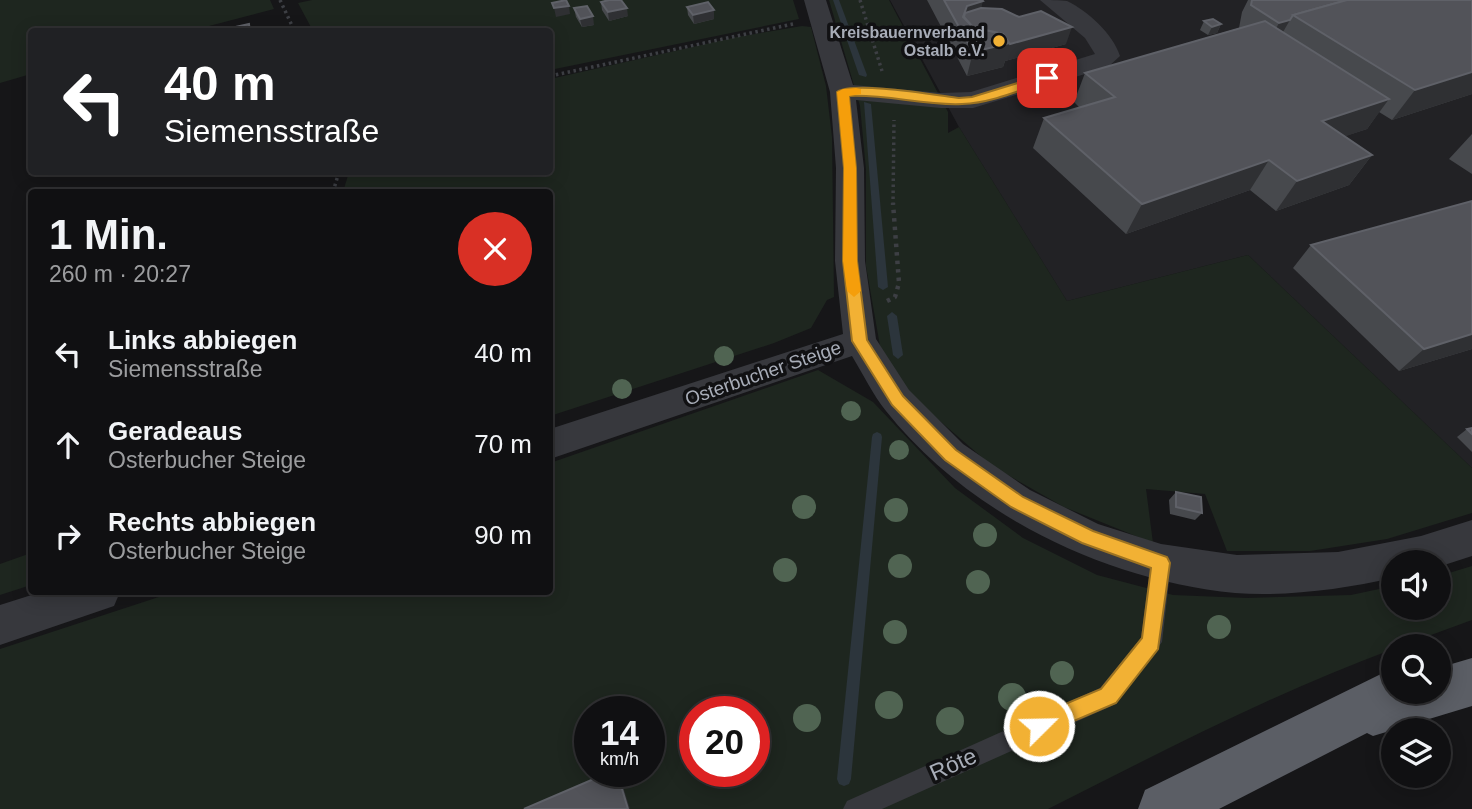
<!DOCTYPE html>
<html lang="de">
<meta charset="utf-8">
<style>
:root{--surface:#101012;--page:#1e1e20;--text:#f1f3f6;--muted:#9c9d9f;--line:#303032}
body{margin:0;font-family:Arial,sans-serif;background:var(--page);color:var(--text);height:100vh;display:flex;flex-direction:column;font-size:26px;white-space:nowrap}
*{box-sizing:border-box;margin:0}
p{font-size:23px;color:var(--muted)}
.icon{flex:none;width:38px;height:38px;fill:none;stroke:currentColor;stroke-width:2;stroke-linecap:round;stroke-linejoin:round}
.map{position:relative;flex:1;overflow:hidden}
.panel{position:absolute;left:28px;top:189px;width:525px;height:406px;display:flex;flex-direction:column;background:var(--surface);border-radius:7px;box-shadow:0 4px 18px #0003,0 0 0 2px var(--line)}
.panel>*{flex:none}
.guide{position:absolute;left:28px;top:28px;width:525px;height:147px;border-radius:7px;box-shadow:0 4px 18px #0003,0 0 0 2px var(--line);background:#202124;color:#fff;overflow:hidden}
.controls{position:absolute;left:1381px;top:550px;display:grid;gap:14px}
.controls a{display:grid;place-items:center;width:70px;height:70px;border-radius:50%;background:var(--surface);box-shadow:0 4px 18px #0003,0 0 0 2px var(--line);font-size:35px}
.speed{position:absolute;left:574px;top:696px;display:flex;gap:14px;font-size:35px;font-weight:700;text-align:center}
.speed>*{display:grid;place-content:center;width:91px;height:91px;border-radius:50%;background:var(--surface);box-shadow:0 4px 18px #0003,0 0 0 2px var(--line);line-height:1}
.speed small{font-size:18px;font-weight:400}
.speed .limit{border:10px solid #d22;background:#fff;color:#111}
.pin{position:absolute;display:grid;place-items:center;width:60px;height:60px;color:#fff;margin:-30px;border-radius:14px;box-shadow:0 4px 10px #0006}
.me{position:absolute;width:77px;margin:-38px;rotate:67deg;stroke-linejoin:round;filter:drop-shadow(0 0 5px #0008)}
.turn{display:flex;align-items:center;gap:24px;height:147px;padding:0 21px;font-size:32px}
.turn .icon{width:91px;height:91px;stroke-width:2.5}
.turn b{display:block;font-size:49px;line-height:60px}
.round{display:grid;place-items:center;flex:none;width:74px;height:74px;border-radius:37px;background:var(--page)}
.head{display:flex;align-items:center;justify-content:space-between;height:119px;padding:0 21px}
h1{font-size:42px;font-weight:700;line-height:52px}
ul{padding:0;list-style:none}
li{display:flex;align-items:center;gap:21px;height:91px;padding:0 21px}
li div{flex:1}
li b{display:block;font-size:26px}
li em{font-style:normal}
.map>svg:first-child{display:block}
</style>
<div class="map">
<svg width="1472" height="809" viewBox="0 0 1472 809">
<rect width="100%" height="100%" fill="#161618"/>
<path fill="#222225" d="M890,0H1472V468L1248,255L1067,301L959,127Z"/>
<g fill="#1e261f" fill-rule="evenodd">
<path d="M0,0H270L274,9L190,31L32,32L31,74L0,83Z"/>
<path d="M312,0H793L799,19L550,70V32L313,31L298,3Z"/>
<path d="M829,0H889L948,112V133L959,127L1067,301L1248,255L1472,468V513L1387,539L1310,551H1227L1205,494L1146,489L1153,543L1064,507L992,466L911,396L880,346L866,266V170L860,106Z"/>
<path d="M802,26L811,27L826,86L832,137L834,297L827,300L811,328L774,343L550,416V192H343L349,172H550V79L737,37Z"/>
<path d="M818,370L873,402L955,488L1023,538L1097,575L1173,595L1247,598L1351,595L1393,586V607H1438L1439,576L1472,566V620L1401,646H1393V649C1274,693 1161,752 1048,809H0V649L174,592H550V463ZM590,712H649V772H590ZM695,712H754V772H695Z"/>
<path d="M31,553V585L0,595V564Z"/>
</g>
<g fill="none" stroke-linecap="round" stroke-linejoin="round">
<g fill="#2c353c" fill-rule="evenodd">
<path d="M833,0H839L867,75L866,77L859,75Z"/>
<path d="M864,102L871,104L888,287L883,290L878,287Z"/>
<path d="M892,312L897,316L903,355L898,359L893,355L887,316Z"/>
<path d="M877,432L881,434L882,437L851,779L849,784L844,786L839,784L837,779L872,437L873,434Z"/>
</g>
<g stroke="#3d3f44" stroke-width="3.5" stroke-dasharray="2.5 3.5" stroke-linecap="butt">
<path d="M280,0L295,32"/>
<path d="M860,0L882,71"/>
<path d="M550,76L793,24"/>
<path d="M333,192L339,172"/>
<path d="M893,205L894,120"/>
</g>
<path stroke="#3d3f44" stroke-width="4.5" stroke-dasharray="3.5 5" stroke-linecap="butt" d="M887,301L895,297L899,283L893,203"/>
<path fill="#37383d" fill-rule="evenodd" d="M1161,554L1168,556L1171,563L1162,642L1116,704L882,809H843L847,801L1100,688L1141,638L1151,563L1154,556Z"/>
<g fill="#37383d" fill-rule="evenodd">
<path d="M804,0H826L853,85L941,93L971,92L1095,54L1085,38L1040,0C1048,0 1060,0 1067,1C1088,11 1113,34 1120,56L1108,67L973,108H941L856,100L864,168L865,261L876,339L909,390L963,444L1030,490L1098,524L1161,544L1237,555L1338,552L1421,536L1472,520V556L1438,567V562H1393V578C1344,589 1285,597 1235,593C1104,580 968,514 886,411C873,395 863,374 852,356L550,459V429L843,334L835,261L836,168L830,92Z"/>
<path d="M41,592H120L114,606L0,645V605Z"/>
</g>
<path fill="#5b5e65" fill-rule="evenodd" d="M1472,658V706L1373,736L1367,733L1219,809H1138L1145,790L1381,674L1393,669V691H1438V668Z"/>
</g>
<g fill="#506452">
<circle cx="724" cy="356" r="10"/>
<circle cx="622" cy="389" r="10"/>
<circle cx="851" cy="411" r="10"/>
<circle cx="899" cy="450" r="10"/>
<circle cx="804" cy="507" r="12"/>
<circle cx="896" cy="510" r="12"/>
<circle cx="985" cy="535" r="12"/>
<circle cx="900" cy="566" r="12"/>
<circle cx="785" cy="570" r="12"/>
<circle cx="978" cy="582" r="12"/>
<circle cx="1219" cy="627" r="12"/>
<circle cx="895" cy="632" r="12"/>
<circle cx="1062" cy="673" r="12"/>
<circle cx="1012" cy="697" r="14"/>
<circle cx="889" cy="705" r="14"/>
<circle cx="807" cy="718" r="14"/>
<circle cx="950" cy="721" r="14"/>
</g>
<g fill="#47494d">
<path d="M927,0H982L981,8L1066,44L1005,61L1003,67L967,76Z"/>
<path d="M1248,0H1472V94L1392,120L1379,112L1367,129L1345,136L1372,155L1349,185L1276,211L1250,190L1126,234L1033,148L1044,118L1080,108L1074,102L1085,73L1239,28L1242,12Z"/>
<path d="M601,2L628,16L609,21L602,10Z"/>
<path d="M687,7L714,19L694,24L688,15Z"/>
<path d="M574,8L594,25L582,27L576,17Z"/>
<path d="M1204,21L1221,24L1217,33L1208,35L1200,30Z"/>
<path d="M1472,134V174L1449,159Z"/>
<path d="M1472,201V349L1399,371L1293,268L1311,245Z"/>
<path d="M1472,428V452L1457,437L1467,429Z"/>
<path d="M1176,492L1202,513L1195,520L1170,514L1169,500Z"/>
</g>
<g fill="#2f3033">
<path d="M983,1L977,24H962L967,6Z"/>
<path d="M569,6L570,14L556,17L554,8Z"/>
<path d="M627,8L628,16L609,21L608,12Z"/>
<path d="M714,10V19L694,24L693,15Z"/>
<path d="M593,16L594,25L582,27L580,19Z"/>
<path d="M1290,20L1276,44L1266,47L1279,23Z"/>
<path d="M1221,24L1217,33L1208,35L1212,27Z"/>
<path d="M1072,27L1066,44L1005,61L1003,67L967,76L973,52Z"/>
<path d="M1472,72V94L1392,120L1415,90Z"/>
<path d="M1389,99L1367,129L1302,151L1322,121Z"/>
<path d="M1372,155L1349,185L1276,211L1297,181Z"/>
<path d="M1269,160L1250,190L1126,234L1142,204Z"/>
<path d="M1472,334V349L1399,371L1424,349Z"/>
<path d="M617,772L620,777L630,809H628Z"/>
</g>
<g fill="#525359" stroke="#5f6168" stroke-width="2">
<path d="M566,0L569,6L554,8L552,3Z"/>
<path d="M609,0H621L627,8L608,12L601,2Z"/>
<path d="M944,0H982L983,1L967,6L963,17L973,27L1003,34L1010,43L973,52Z"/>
<path d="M1252,0H1347L1293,15L1290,20L1279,23L1251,5Z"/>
<path d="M1347,0H1472V72L1415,90L1293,15Z"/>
<path d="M708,2L714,10L693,15L687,7Z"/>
<path d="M587,6L593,16L580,19L574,8Z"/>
<path d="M981,8L1002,9L1019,17L1041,11L1072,27L1010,44L1003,34L973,27L964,17L965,13Z"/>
<path d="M1213,19L1221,24L1212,27L1204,21Z"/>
<path d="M1265,21L1389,99L1322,121L1372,155L1297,181L1269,160L1142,204L1044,118L1115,97L1085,73Z"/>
<path d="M249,24L250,32H213Z"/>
<path d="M1472,201V334L1424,349L1311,245Z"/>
<path d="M1472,428V434L1467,429Z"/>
<path d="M1176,492L1201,497L1202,513L1176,507Z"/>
<path d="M610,772H617L628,809H524Z"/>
</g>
<path fill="#f2b134" stroke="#9d7322" stroke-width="2" d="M1047,74L1051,75V80C1023,89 992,103 962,104C925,106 887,94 849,96L856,168L857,261L867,340L903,396L956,450L1023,497L1093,531L1167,557L1170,563L1158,649L1116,703L1039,736L1032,733L1029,726L1032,718L1101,689L1142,638L1151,568L1082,543L1011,507L945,460L892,405L852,341L843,261L844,168L837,92C853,81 935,95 959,98L972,97Z"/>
<path fill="#f59e0b" d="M856,88L861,89V94L849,96L856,168L857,261L861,291L854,297L847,291L843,261L844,168L837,92L843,89Z"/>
<circle fill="#f2b134" stroke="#111113" stroke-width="2.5" cx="999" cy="41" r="7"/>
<g text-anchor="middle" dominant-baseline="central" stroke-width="7" stroke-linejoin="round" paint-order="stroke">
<g font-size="16" font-weight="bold" fill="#a8adb8" stroke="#111113" text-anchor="end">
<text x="985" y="32">Kreisbauernverband<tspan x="985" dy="18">Ostalb e.V.</tspan></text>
</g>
<g font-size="19" fill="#a8adb8" stroke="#111113">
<text transform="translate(763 373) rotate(-19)">Osterbucher Steige</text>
</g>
<g font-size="23" fill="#a8adb8" stroke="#111113">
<text transform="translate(953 764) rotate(-24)">Röte</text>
</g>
</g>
</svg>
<div class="controls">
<a><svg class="icon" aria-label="sound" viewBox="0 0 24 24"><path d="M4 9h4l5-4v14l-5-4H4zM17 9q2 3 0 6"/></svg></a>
<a><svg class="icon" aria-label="search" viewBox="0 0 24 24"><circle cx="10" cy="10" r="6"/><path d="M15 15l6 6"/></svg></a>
<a><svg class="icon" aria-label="layers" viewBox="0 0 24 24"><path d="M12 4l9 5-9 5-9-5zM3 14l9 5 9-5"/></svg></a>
</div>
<div class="speed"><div>14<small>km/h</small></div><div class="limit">20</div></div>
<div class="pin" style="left:1047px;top:78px;background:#d93025"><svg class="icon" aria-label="arrive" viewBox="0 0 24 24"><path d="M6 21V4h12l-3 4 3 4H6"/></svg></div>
<svg class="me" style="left:1039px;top:726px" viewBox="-20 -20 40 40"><circle r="17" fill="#f2b134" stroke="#fff" stroke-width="3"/><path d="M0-11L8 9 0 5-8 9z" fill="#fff"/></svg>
<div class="guide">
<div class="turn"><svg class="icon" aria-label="left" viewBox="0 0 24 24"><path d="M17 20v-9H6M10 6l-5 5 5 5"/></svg><div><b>40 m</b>Siemensstraße</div></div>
</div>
<section class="panel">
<div class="head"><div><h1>1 Min.</h1><p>260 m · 20:27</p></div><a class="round" style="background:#d93025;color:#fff"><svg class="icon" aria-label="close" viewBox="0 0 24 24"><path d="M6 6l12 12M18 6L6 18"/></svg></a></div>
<ul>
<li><svg class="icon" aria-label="left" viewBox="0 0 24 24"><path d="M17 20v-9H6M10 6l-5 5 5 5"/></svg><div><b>Links abbiegen</b><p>Siemensstraße</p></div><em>40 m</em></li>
<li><svg class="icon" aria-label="ahead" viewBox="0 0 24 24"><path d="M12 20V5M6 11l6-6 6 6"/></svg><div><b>Geradeaus</b><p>Osterbucher Steige</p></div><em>70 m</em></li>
<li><svg class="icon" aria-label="right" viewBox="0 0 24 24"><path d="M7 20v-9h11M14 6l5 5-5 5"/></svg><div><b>Rechts abbiegen</b><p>Osterbucher Steige</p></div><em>90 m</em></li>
</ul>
</section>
</div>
